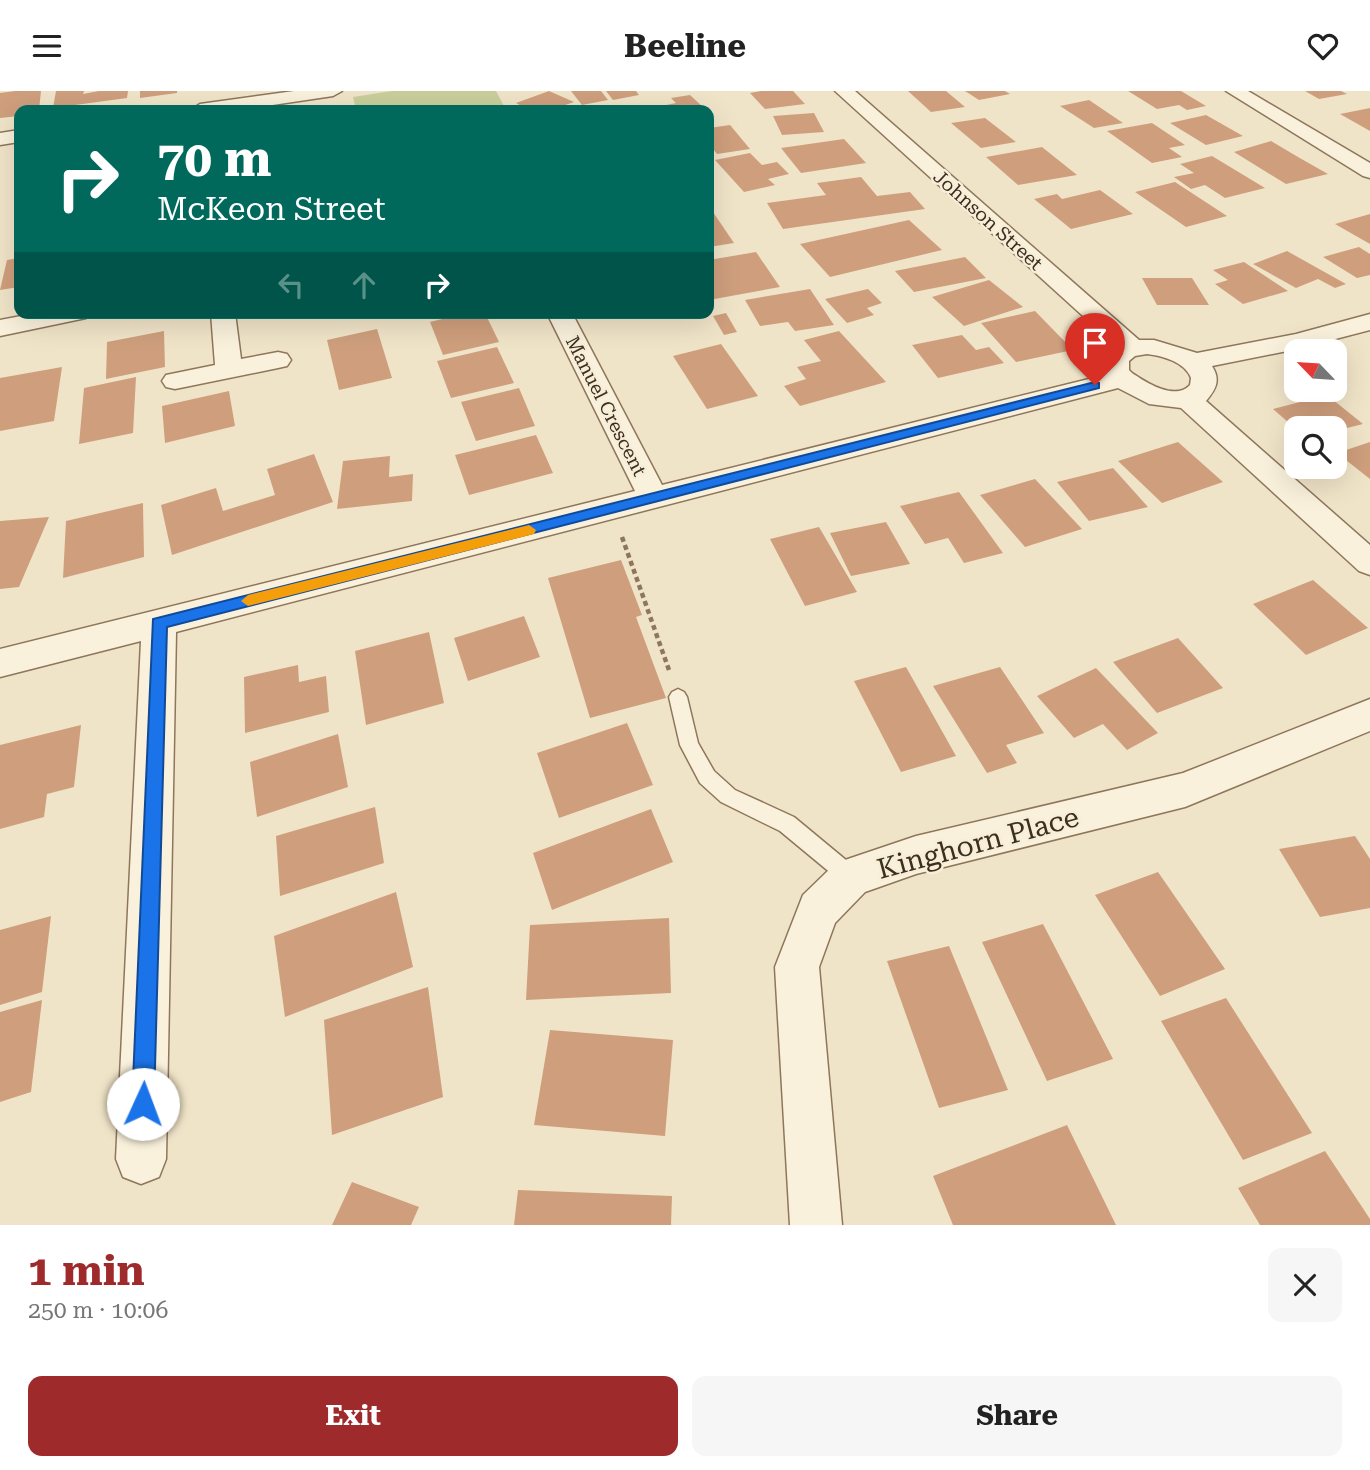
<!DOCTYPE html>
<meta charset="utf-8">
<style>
:root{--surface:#fff;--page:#f6f6f6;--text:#222;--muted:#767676;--accent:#9e2a2b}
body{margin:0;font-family:"Roboto Serif",serif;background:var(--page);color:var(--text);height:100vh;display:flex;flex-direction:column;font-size:26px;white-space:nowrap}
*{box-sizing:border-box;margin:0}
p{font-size:23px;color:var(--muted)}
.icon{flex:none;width:38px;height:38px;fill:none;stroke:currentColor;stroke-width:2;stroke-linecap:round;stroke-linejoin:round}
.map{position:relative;height:1134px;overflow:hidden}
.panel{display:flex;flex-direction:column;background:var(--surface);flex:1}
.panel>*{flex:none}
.top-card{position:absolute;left:14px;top:14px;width:700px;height:214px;border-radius:14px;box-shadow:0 7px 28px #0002;background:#00695c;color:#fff;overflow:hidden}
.needle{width:46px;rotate:295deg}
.controls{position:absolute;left:1284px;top:248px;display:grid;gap:14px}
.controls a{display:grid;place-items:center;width:63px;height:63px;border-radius:14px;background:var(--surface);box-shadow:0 7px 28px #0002;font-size:35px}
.pin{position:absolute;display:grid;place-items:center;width:60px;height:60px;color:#fff;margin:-72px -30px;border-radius:50% 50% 50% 0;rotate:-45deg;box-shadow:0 0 7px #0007}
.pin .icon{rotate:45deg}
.me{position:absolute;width:77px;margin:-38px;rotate:2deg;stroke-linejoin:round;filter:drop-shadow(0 0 5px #0008)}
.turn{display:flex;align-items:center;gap:24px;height:147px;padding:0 28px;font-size:32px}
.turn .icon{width:91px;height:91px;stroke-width:2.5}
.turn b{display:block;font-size:49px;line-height:60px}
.lanes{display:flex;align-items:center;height:66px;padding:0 28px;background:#0003;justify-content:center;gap:35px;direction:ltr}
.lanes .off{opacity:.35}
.round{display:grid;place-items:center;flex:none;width:74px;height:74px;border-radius:14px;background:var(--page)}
.headline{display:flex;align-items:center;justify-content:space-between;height:119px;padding:0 28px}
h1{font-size:42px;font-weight:700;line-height:52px;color:var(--accent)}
.cta{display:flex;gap:14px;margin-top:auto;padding:14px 28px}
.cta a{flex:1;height:80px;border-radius:14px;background:var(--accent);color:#fff;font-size:28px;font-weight:700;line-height:80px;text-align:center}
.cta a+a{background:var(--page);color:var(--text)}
header{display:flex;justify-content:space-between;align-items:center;height:91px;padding:0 28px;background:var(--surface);font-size:32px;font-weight:700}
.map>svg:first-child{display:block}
</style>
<header><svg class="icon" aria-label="menu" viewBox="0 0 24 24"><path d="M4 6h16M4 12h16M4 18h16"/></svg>Beeline<svg class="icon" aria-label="heart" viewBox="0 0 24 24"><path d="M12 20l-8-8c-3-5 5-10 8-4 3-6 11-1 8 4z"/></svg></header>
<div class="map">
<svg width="1370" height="1134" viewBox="0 0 1370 1134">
<rect width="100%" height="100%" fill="#f0e4c8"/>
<path fill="#c9cf9b" d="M392,0H496L506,19H356L353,6Z"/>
<g fill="#cf9f7d">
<path d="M15,0H41L39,19H19V25L0,27V2Z"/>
<path d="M56,0H84L83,3L99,0H128L127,7L53,17Z"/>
<path d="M140,0H177V2L140,7Z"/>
<path d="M549,0L574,11L551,19H529L516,12Z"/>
<path d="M571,0H601L608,9L582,14Z"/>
<path d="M606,0H636L639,4L613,9Z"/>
<path d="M761,0H793L805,13L765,18L750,2Z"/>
<path d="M908,0H946L965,16L931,21Z"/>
<path d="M965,0H1005L1010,3L979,9Z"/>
<path d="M1128,0H1181L1206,15L1187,19L1179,14L1157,18Z"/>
<path d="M1305,0H1341L1347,3L1319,8Z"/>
<path d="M690,4L706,19H665L661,15L676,12L671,7Z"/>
<path d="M1089,9L1123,32L1094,37L1060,15Z"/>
<path d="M1370,17V40L1340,23Z"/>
<path d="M814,22L824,41L782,44L773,25Z"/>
<path d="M1206,24L1243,45L1206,54L1170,32Z"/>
<path d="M985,27L1016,51L981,57L951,32Z"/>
<path d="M1152,32L1185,54L1169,57L1182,66L1152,72L1107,40Z"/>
<path d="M730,34L750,58L717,63L709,53V37Z"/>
<path d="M844,48L866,72L801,82L781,57Z"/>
<path d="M1271,50L1298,66L1328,83L1286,93L1234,61Z"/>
<path d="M1042,56L1077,84L1018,94L986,66Z"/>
<path d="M750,62L762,74L777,71L789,83L768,88L775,94L744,101L715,69Z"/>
<path d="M1212,65L1265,97L1225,107L1205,94L1191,98L1174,86L1194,82L1180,73Z"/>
<path d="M861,86L877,105L910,101L925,118L783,138L767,112L826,104L817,92Z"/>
<path d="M1175,91L1227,125L1186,136L1135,101Z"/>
<path d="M1100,99L1133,123L1071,138L1034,108L1057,103L1062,108Z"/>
<path d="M709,121H713L734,152L709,156Z"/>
<path d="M1370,123V153L1335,133Z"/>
<path d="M909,129L942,159L830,186L800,153Z"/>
<path d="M1359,156L1370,163V184L1357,187L1323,166Z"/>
<path d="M1287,160L1346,193L1335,197L1318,188L1296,197L1253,173Z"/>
<path d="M756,161L780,196L709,209V169Z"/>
<path d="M965,166L986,187L914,201L895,180Z"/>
<path d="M19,167V196L0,199L7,169Z"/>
<path d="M1244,171L1288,200L1243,213L1215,193L1228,189L1213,179Z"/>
<path d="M1142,187H1192L1209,214H1157Z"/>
<path d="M989,189L1023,216L964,235L932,206Z"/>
<path d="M810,198L834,234L795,240L788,231L760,235L745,209Z"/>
<path d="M868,198L882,212L867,217L874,224L847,232L825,208Z"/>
<path d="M1035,220L1073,259L1016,271L981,232Z"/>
<path d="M467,222H485L499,251L443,264L430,231Z"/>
<path d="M726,222L737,241L724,244L713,225Z"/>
<path d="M377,238L392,287L339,299L327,249Z"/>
<path d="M164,240L165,276L106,288L107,251Z"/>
<path d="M839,240L886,291L800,315L784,295L806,288L797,276L821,270L804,249Z"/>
<path d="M962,244L976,259L989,256L1004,272L938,287L912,254Z"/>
<path d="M721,253L758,305L707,318L673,265Z"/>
<path d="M497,256L514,292L451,307L437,270Z"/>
<path d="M62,276L54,330L0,340V287Z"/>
<path d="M136,286L133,342L79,353L84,297Z"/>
<path d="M519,297L535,335L476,350L461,311Z"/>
<path d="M229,300L235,335L165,352L162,315Z"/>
<path d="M1327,304L1363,333L1335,340V338H1296L1273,318Z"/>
<path d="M536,344L553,382L469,404L455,364Z"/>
<path d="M1178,351L1223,391L1162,412L1118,370Z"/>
<path d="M1370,351V388L1337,362Z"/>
<path d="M314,363L333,411L172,464L161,414L216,397L223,420L275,404L267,378Z"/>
<path d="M390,365L389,386L413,383L412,410L337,418L343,370Z"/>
<path d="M1113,377L1148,416L1089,430L1057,391Z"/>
<path d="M1035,388L1082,438L1025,456L980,404Z"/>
<path d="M959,401L1003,462L964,472L948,447L925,453L900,415Z"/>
<path d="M143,412L144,466L63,487L66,430Z"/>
<path d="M49,426L19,496L0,498V430Z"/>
<path d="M886,431L910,473L851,485L830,442Z"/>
<path d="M819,436L857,501L805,515L770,448Z"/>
<path d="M621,469L642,524L636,526L666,607L590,627L548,487Z"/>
<path d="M1313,489L1368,537L1306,564L1253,513Z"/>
<path d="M524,525L540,566L468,590L454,547Z"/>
<path d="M429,541L444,612L366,634L355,560Z"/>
<path d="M1178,547L1223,597L1157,622L1113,571Z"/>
<path d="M298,574L299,591L326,585L329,621L245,642L244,586Z"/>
<path d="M906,576L956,665L901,681L854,590Z"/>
<path d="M1000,576L1044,642L1006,654L1017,672L987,682L933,595Z"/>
<path d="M1096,577L1158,642L1127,659L1103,633L1074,647L1037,605Z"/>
<path d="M627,632L653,694L559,727L537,662Z"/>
<path d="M81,634L74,696L47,703L44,726L0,738V654Z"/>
<path d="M338,643L348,696L257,726L250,671Z"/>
<path d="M375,716L384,772L280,805L276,745Z"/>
<path d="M651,718L673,771L552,819L533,762Z"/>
<path d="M1355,745L1370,768V817L1320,826L1279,758Z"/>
<path d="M1158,781L1225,878L1160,905L1095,804Z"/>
<path d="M396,801L413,876L285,926L274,845Z"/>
<path d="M51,825L42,901L0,914V839Z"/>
<path d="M669,827L671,902L526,909L530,834Z"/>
<path d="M1043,833L1113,968L1047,990L982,851Z"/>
<path d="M949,855L1008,999L939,1017L887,870Z"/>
<path d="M428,896L443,1006L332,1044L324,929Z"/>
<path d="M1226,907L1312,1042L1243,1069L1161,930Z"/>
<path d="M42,909L31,1001L0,1011V921Z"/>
<path d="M550,939L673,949L665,1045L534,1034Z"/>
<path d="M1067,1034L1116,1134H953L933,1085Z"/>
<path d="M1325,1060L1370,1128V1134H1260L1238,1097Z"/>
<path d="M352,1091L419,1116L411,1134H332Z"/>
<path d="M518,1099L672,1105L671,1134H514Z"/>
</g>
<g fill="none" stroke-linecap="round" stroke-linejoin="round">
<g stroke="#8d765c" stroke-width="3">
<path id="lane" d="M678,598L684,601L687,606L698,652L714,680L735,699L794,726L858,779L861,786L858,793L851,796L844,793L780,740L721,711L700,692L680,654L669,606L672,601Z"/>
</g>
<g stroke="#8d765c" stroke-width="3">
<g id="street">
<path d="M294,0H342L333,5L238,19H191L200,13Z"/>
<path d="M835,0H855L1139,249H1154L1197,262L1296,243L1370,223V239L1297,258L1212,275C1221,289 1216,298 1206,310L1370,454V484L1359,480L1181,317L1149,313L1118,297L176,541L166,1068L159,1086L141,1093L123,1086L116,1068L141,550L0,586V558L635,400L547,222H572L662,394L1105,284L1103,268L1116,255ZM1147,263C1163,265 1185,271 1191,287L1190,294C1175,310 1147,292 1132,282L1129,279V270L1135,265Z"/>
<path d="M1226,0H1248L1370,72V87L1363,85Z"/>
<path d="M19,39V51L0,54V42Z"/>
<path d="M37,222H89L86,227L0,245V229Z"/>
<path d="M211,222H235L241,268L278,261L287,263L291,269L287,275L278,277L175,298L166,296L162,290L166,284L215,274Z"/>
<path d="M1370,608V640L1185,716L916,783L865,801L835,832L819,876L842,1134H790L775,876L803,804L836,772L916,745L1183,682Z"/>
</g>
</g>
<path stroke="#8d765c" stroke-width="4.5" stroke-dasharray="5 3.5" stroke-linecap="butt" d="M622,446L669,579"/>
<use href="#lane" fill="#faf1dc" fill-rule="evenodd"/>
<use href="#street" fill="#faf1dc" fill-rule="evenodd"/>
</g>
<path fill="#1a73e8" stroke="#114b97" stroke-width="2" d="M1095,291L1099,292V297L167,536L154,1013L150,1021L143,1024L135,1021L132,1013L153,528Z"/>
<path fill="#f59e0b" d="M529,434L536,439L534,443L248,515L241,510L248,504Z"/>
<g text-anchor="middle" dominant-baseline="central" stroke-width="5" stroke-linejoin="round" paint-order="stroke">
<g font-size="19" fill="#3d2e20" stroke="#f7eed8">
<text transform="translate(988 129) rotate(42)">Johnson Street</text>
<text transform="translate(606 315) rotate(63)">Manuel Crescent</text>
</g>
<g font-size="28" fill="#3d2e20" stroke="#f7eed8">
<text transform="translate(978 752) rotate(-15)">Kinghorn Place</text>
</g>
</g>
</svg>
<div class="controls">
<a><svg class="needle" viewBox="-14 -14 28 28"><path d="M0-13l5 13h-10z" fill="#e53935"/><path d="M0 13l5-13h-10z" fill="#767676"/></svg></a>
<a><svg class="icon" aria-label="search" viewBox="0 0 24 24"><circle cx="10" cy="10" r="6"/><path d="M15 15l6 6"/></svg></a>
</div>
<div class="pin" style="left:1095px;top:294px;background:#d93025"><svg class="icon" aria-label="arrive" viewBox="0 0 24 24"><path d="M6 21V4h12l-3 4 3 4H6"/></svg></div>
<svg class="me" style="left:143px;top:1013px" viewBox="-20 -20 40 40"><circle r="19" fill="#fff"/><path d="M0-13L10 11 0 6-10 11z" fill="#1a73e8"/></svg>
<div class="top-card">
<div class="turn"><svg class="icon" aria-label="right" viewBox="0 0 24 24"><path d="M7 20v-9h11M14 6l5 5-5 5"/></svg><div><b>70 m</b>McKeon Street</div></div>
<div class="lanes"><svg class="icon off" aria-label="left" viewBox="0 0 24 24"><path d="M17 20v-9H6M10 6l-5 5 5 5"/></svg><svg class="icon off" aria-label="ahead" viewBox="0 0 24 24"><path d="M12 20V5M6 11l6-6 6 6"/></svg><svg class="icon" aria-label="right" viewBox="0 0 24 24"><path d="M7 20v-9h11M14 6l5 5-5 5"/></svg></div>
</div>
</div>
<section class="panel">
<div class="headline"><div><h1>1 min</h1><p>250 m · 10:06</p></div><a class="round"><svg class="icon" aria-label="close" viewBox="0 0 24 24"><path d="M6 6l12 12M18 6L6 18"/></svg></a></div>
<div class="cta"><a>Exit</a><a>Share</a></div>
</section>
